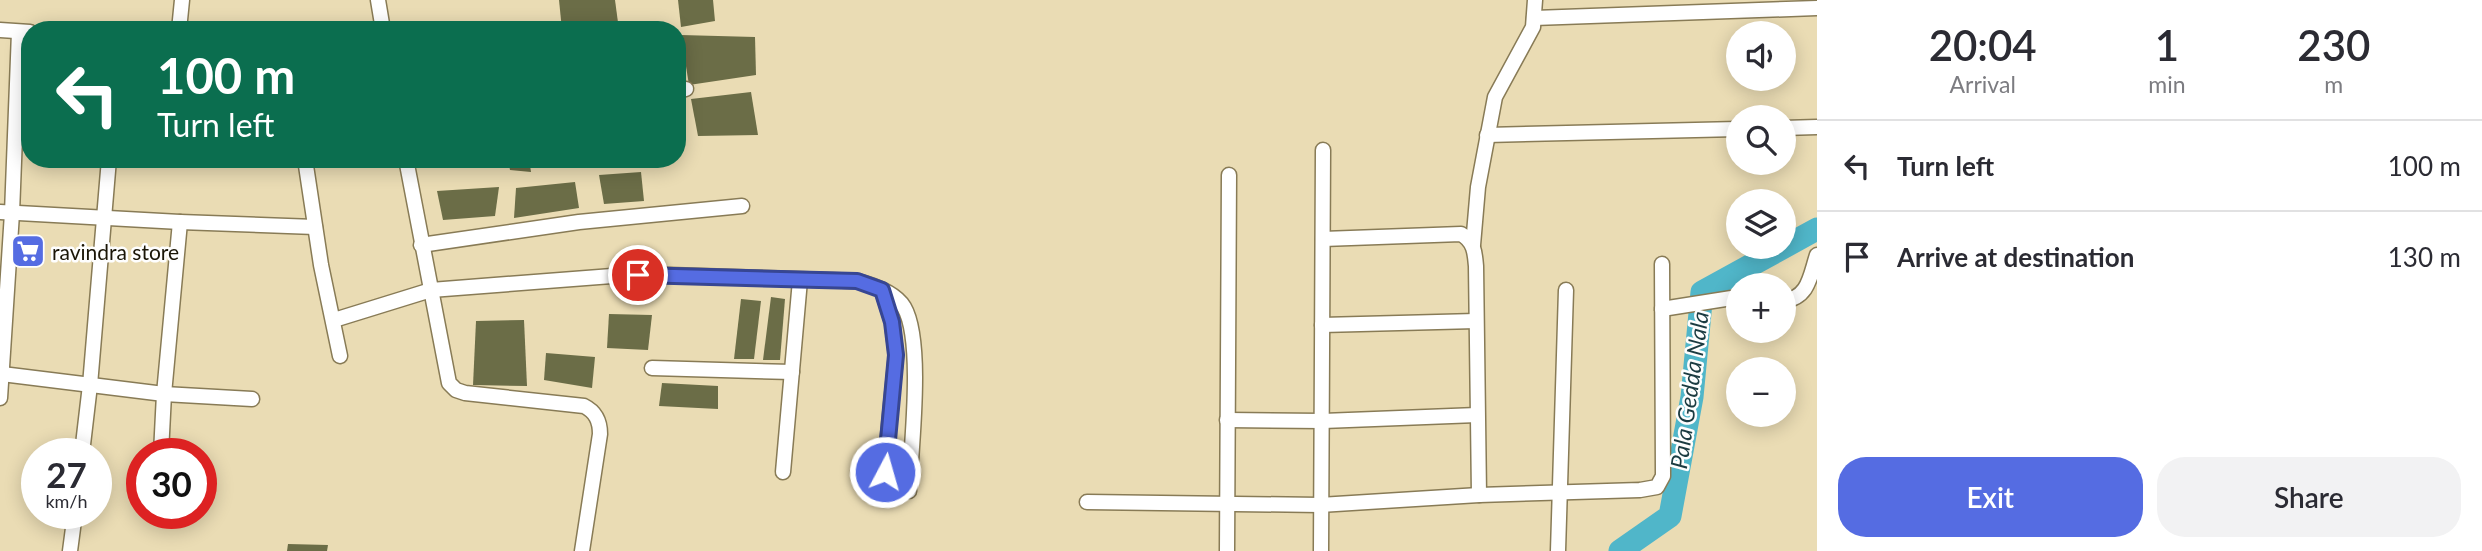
<!DOCTYPE html>
<meta charset="utf-8">
<style>
:root{--surface:#fff;--page:#f2f2f3;--text:#2b2b33;--muted:#7c7c81;--line:#e1e1e2;--accent:#556ce2}
body{margin:0;font-family:Lato,sans-serif;background:var(--page);color:var(--text);height:100vh;display:flex;flex-direction:column;font-size:26px;white-space:nowrap}
*{box-sizing:border-box;margin:0}
p{font-size:23px;color:var(--muted)}
.icon{flex:none;width:38px;height:38px;fill:none;stroke:currentColor;stroke-width:2;stroke-linecap:round;stroke-linejoin:round}
.map{position:relative;flex:1;overflow:hidden}
.panel{display:flex;flex-direction:column;background:var(--surface);width:665px}
.panel>*{flex:none}
.banner{position:absolute;left:21px;top:21px;width:665px;height:147px;border-radius:28px;box-shadow:0 4px 18px #0003;background:#0b6e4f;color:#fff;overflow:hidden}
.buttons{position:absolute;left:1726px;top:21px;display:grid;gap:14px}
.buttons a{display:grid;place-items:center;width:70px;height:70px;border-radius:50%;background:var(--surface);box-shadow:0 4px 18px #0003;font-size:35px}
.speed{position:absolute;left:21px;top:438px;display:flex;gap:14px;font-size:35px;font-weight:700;text-align:center}
.speed>*{display:grid;place-content:center;width:91px;height:91px;border-radius:50%;background:var(--surface);box-shadow:0 4px 18px #0003;line-height:1}
.speed small{font-size:18px;font-weight:400}
.speed .limit{border:10px solid #d22;background:#fff;color:#111}
.pin{position:absolute;display:grid;place-items:center;width:60px;height:60px;color:#fff;margin:-30px;border:4px solid #fff;border-radius:50%;box-shadow:0 2px 7px #0007}
.me{position:absolute;width:77px;margin:-38px;rotate:6deg;stroke-linejoin:round;filter:drop-shadow(0 0 5px #0008)}
.turn{display:flex;align-items:center;gap:24px;height:147px;padding:0 21px;font-size:32px}
.turn .icon{width:91px;height:91px;stroke-width:2.5}
.turn b{display:block;font-size:49px;line-height:60px}
.eta{display:flex;justify-content:space-evenly;align-items:center;height:119px;text-align:center}
.eta b{font-size:42px;font-weight:600;line-height:49px}
.action{display:flex;gap:14px;margin-top:auto;padding:14px 21px}
.action a{flex:1;height:80px;border-radius:28px;background:var(--accent);color:#fff;font-size:28px;font-weight:600;line-height:80px;text-align:center}
.action a+a{background:var(--page);color:var(--text)}
ul{padding:0;list-style:none}
li{display:flex;align-items:center;gap:21px;height:91px;padding:0 21px;border-top:2px solid var(--line)}
li div{flex:1}
li b{display:block;font-size:26px}
li em{font-style:normal}
main{display:flex;flex:1;min-height:0}
.map>svg:first-child{display:block}
</style>
<main>
<div class="map">
<svg width="1817" height="551" viewBox="0 0 1817 551">
<rect width="100%" height="100%" fill="#eadcb4"/>
<g fill="none" stroke-linecap="round" stroke-linejoin="round">
<path stroke="#50b6c9" stroke-width="23" d="M1620,551L1670,516L1692,397L1702,292L1817,229"/>
</g>
<g fill="#6b6d47">
<path d="M559,0H615L619,30H562Z"/>
<path d="M678,0H713L715,21L681,27Z"/>
<path d="M681,35L755,37L756,75L689,85Z"/>
<path d="M751,92L758,135L698,136L691,99Z"/>
<path d="M508,159H529L531,172L510,170Z"/>
<path d="M641,172L644,201L604,204L599,175Z"/>
<path d="M575,182L579,208L514,218L516,188Z"/>
<path d="M499,187L495,216L443,220L437,191Z"/>
<path d="M771,297L785,299L780,360H763Z"/>
<path d="M741,299L761,301L754,359H734Z"/>
<path d="M609,314L652,315L648,350L607,348Z"/>
<path d="M524,320L527,386L473,385L476,321Z"/>
<path d="M546,353L595,357L592,388L544,380Z"/>
<path d="M662,383L718,386V409L659,406Z"/>
<path d="M288,544L328,545L327,551H287Z"/>
</g>
<g fill="none" stroke-linecap="round" stroke-linejoin="round">
<g stroke="#887b56" stroke-width="17">
<g id="minor">
<path d="M378,0L383,30"/>
<path d="M1534,18L1817,8"/>
<path d="M0,30L30,32"/>
<path d="M179,30L182,0"/>
<path d="M677,90L686,89"/>
<path d="M1783,128L1817,127"/>
<path d="M1487,135L1738,129"/>
<path d="M305,159L321,265L340,356"/>
<path d="M406,159L449,383L456,390L465,393L584,406C596,412 600,421 600,434L582,551"/>
<path d="M0,212L180,222L315,227"/>
<path d="M1323,239L1461,234C1474,241 1475,253 1476,266L1479,495"/>
<path d="M421,245L579,222L742,206"/>
<path d="M1473,245L1478,187L1495,97L1533,27L1535,0"/>
<path d="M1783,301C1809,298 1810,276 1817,255"/>
<path d="M1662,309L1738,297"/>
<path d="M334,320L431,290L638,274L857,281C873,285 895,292 904,307C924,341 911,449 909,491"/>
<path d="M1322,325L1476,321"/>
<path d="M652,368L792,372"/>
<path d="M2,374L164,394L252,399"/>
<path d="M0,398L12,213L19,32"/>
<path d="M1227,420L1323,421L1477,415"/>
<path d="M82,453L90,385L109,159"/>
<path d="M161,453L164,394L180,222"/>
<path d="M783,472L800,280"/>
<path d="M882,497L896,355L892,322L882,290"/>
<path d="M1087,502L1320,505L1479,495L1640,490L1657,487L1663,476L1662,264"/>
<path d="M70,551L75,513"/>
<path d="M1227,551L1229,175"/>
<path d="M1321,551L1323,150"/>
<path d="M1558,551L1566,290"/>
</g>
</g>
<use href="#minor" stroke="#fff" stroke-width="14"/>
</g>
<g fill="none" stroke-linecap="round" stroke-linejoin="round">
<g stroke="#374693" stroke-width="18">
<path id="route" d="M638,275L857,281L882,290L892,322L896,355L885,472"/>
</g>
<use href="#route" stroke="#556ce2" stroke-width="12"/>
</g>
<defs>
<g id="supermarket-square" transform="scale(1.75)"><rect x="-9" y="-9" width="18" height="18" rx="4" fill="#556ce2" stroke="#fefefe"/><path d="M-6-5.5h2.5l.6 2H6L4.5 2H-2.5L-4.4-4H-6ZM-1.5 3.2a1.3 1.3 0 1 0 .1 0ZM3 3.2a1.3 1.3 0 1 0 .1 0Z" fill="#fff"/></g>
</defs>
<g fill-rule="evenodd">
<use href="#supermarket-square" x="28" y="251"/>
</g>
<g text-anchor="middle" dominant-baseline="central" stroke-width="5" stroke-linejoin="round" paint-order="stroke">
<g font-size="21" fill="#1a1506" stroke="#fefefe" text-anchor="start">
<text x="52" y="251">ravindra store</text>
</g>
<g font-size="23" font-style="italic" fill="#1b3b41" stroke="#fefefe">
<text transform="translate(1689 390) rotate(-82)">Pala Gedda Nala</text>
</g>
</g>
</svg>
<div class="buttons">
<a><svg class="icon" aria-label="sound" viewBox="0 0 24 24"><path d="M4 9h4l5-4v14l-5-4H4zM17 9q2 3 0 6"/></svg></a>
<a><svg class="icon" aria-label="search" viewBox="0 0 24 24"><circle cx="10" cy="10" r="6"/><path d="M15 15l6 6"/></svg></a>
<a><svg class="icon" aria-label="layers" viewBox="0 0 24 24"><path d="M12 4l9 5-9 5-9-5zM3 14l9 5 9-5"/></svg></a>
<a>+</a>
<a>−</a>
</div>
<div class="speed"><div>27<small>km/h</small></div><div class="limit">30</div></div>
<div class="pin" style="left:638px;top:275px;background:#d93025"><svg class="icon" aria-label="arrive" viewBox="0 0 24 24"><path d="M6 21V4h12l-3 4 3 4H6"/></svg></div>
<svg class="me" style="left:885px;top:472px" viewBox="-20 -20 40 40"><circle r="17" fill="#556ce2" stroke="#fff" stroke-width="3"/><path d="M0-11L8 9 0 5-8 9z" fill="#fff"/></svg>
<div class="banner">
<div class="turn"><svg class="icon" aria-label="left" viewBox="0 0 24 24"><path d="M17 20v-9H6M10 6l-5 5 5 5"/></svg><div><b>100 m</b>Turn left</div></div>
</div>
</div>
<section class="panel">
<div class="eta">
<div><b>20:04</b><p>Arrival</p></div>
<div><b>1</b><p>min</p></div>
<div><b>230</b><p>m</p></div>
</div>
<ul>
<li><svg class="icon" aria-label="left" viewBox="0 0 24 24"><path d="M17 20v-9H6M10 6l-5 5 5 5"/></svg><div><b>Turn left</b></div><em>100 m</em></li>
<li><svg class="icon" aria-label="arrive" viewBox="0 0 24 24"><path d="M6 21V4h12l-3 4 3 4H6"/></svg><div><b>Arrive at destination</b></div><em>130 m</em></li>
</ul>
<div class="action"><a>Exit</a><a>Share</a></div>
</section>
</main>
